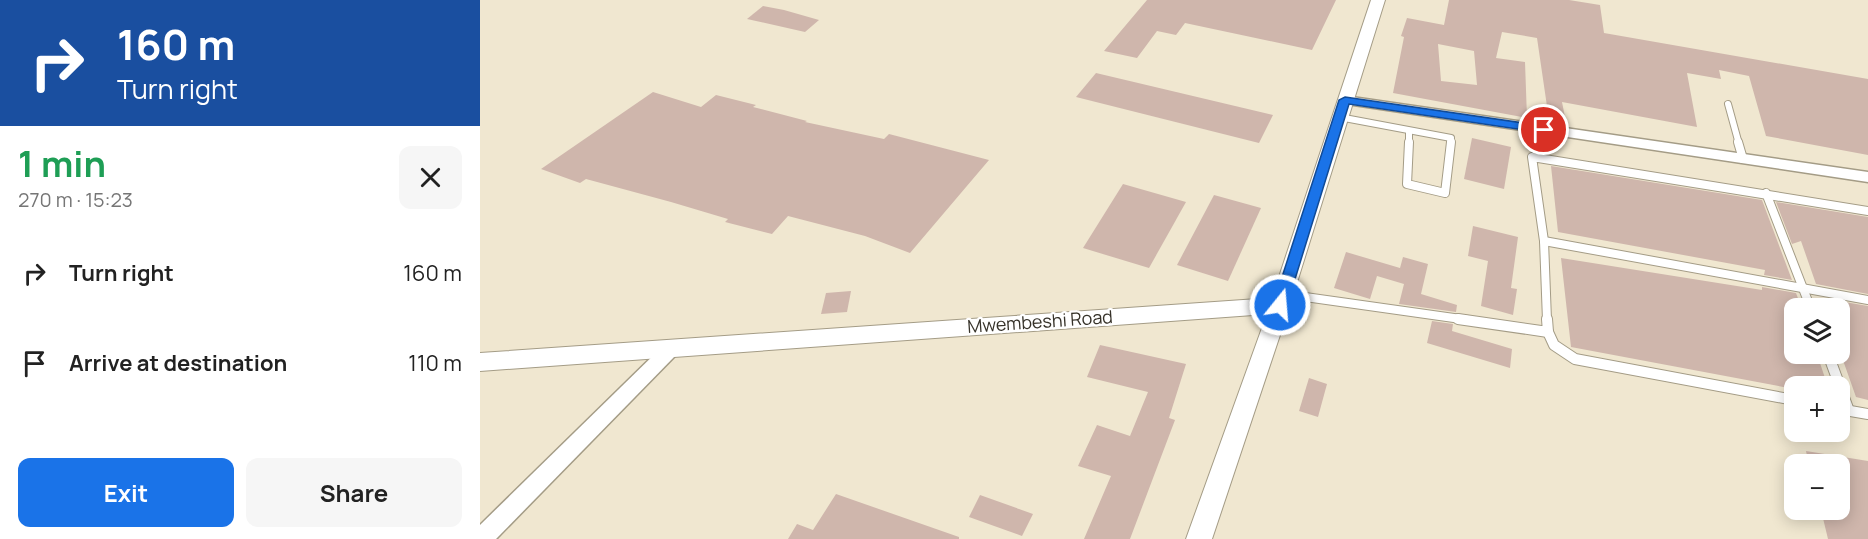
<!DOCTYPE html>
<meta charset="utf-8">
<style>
:root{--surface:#fff;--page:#f6f6f6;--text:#222;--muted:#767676;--accent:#1a73e8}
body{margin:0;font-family:Manrope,sans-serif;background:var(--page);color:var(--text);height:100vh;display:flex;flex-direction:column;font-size:22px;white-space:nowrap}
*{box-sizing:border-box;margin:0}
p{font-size:20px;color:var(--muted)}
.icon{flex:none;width:33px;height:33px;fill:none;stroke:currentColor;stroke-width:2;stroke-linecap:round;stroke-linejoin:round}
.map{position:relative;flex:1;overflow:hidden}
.panel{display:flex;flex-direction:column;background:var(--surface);width:480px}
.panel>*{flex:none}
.hud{background:#1a4fa0;color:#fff;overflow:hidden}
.fabs{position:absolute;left:1304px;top:298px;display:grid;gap:12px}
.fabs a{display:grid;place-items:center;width:66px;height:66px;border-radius:12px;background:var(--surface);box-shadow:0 3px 15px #0003;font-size:30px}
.pin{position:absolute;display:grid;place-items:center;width:51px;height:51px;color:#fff;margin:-26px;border:3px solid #fff;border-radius:50%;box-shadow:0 2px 6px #0007}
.me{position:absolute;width:66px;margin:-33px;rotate:17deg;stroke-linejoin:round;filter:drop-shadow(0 0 4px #0008)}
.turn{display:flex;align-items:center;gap:21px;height:126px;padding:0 18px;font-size:27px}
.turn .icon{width:78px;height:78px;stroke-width:2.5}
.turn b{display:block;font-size:42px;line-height:51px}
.round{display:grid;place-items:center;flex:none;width:63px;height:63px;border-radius:12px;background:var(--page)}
.summary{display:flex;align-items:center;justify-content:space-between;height:102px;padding:0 18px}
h1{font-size:36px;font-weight:700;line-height:45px;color:#1e9e55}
.primary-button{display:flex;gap:12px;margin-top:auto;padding:12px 18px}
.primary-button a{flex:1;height:69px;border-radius:12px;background:var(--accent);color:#fff;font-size:24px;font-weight:700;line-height:69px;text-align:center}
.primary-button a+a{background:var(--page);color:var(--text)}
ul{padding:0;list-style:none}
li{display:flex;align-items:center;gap:18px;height:90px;padding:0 18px}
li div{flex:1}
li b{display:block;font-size:22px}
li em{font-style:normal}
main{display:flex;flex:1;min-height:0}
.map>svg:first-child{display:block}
</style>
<main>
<section class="panel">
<div class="hud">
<div class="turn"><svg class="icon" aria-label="right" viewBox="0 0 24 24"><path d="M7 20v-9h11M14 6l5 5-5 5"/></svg><div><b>160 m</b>Turn right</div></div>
</div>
<div class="summary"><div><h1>1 min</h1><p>270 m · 15:23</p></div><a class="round"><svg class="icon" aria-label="close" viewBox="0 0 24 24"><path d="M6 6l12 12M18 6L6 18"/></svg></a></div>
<ul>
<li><svg class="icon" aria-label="right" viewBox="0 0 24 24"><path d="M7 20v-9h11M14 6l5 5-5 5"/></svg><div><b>Turn right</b></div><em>160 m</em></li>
<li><svg class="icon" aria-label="arrive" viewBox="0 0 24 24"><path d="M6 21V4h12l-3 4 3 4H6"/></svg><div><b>Arrive at destination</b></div><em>110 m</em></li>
</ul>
<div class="primary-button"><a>Exit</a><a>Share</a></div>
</section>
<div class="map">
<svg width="1388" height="539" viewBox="0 0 1388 539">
<rect width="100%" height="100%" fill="#f0e7d0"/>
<g fill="#cfb6ac" fill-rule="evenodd">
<path d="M667,0H856L832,50L705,23L696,35L677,31L657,58L624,51Z"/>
<path d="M969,0H1089L1120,5L1124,33L1388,79V155L1286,136L1269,76L1239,70L1241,79L1207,73L1217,127L1082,102L1086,122L1069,120L1057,38L1022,32L1016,58L1045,62L1047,118L913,93L924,37L921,36L927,18L964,25ZM958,44L994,51L997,85L961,81Z"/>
<path d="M283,6L304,10L339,20L325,32L267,19Z"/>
<path d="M616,73L793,115L779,143L596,97Z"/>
<path d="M173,92L221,107L236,95L276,105L273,107L327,121L325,122L404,139L409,134L509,160L430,253L385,236L308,216L292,234L245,222L248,219L191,202L106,179L100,183L61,169Z"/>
<path d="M992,138L1031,147L1024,189L984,179Z"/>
<path d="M1071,166L1282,200L1312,280L1284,275L1285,270L1078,232Z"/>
<path d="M643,184L706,202L669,268L603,248Z"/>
<path d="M734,195L781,208L748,281L697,265Z"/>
<path d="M1296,202L1388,217V294L1336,284L1321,241L1312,244Z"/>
<path d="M993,226L1038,237L1031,288L1037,289L1033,315L1001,306L1008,261L988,256Z"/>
<path d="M866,252L920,268L923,257L948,264L941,294L977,305L976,312L919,304L924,284L897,276L890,299L854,288Z"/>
<path d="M1081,258L1282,290V287L1316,293L1322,309H1314V354H1337L1348,387L1314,389L1091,347Z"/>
<path d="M371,291L367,312L341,314L346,293Z"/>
<path d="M1341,298L1388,306V400L1376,397L1359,349V309H1345Z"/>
<path d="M952,321L973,324L972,331L1032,349L1030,368L947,343Z"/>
<path d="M620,345L706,364L689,418L695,420L650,539H604L631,476L598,466L617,425L650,436L668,392L607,377Z"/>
<path d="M829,378L847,384L838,417L819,411Z"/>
<path d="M1326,451L1388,461V539H1348L1341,510H1359V465H1329Z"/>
<path d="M356,494L479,537V539H308L317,524L333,530Z"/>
<path d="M500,495L553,514L542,536L489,517Z"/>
</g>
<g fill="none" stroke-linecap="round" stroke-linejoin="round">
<g stroke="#a49c86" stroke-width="8">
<g id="service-far2">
<path d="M1248,104L1259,144"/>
<path d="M859,117L971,138L970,144"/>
<path d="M929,144V131"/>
</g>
</g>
<g stroke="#a49c86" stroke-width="10">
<g id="service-far1">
<path d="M929,142L927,184L965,193L971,142"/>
<path d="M1258,142L1263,159"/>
<path d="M1286,193L1331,309"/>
<path d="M1064,241L1388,300"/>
<path d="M804,294L988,320"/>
<path d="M1067,320L1064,241L1052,157L1388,211"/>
</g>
</g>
<g stroke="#a49c86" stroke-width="12">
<g id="service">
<path d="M978,319L1068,332L1067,319"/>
<path d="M1068,332L1074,345L1095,359L1314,400"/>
<path d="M1348,354L1369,411"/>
<path d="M1359,409L1388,414"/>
</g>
</g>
<g stroke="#a49c86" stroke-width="3">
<g id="minor">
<path d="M865,96L1388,172V182L860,103V97Z"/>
<path d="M191,342L197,344L200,349L197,354L16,539H0V525L185,344Z"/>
</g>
</g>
<g stroke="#a49c86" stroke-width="2">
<path id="tertiary" d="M891,0H905L810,305L732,539H706L787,314L0,371V353L792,298Z"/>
</g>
<use href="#service-far2" stroke="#fff" stroke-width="6"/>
<use href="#service-far1" stroke="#fff" stroke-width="8"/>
<use href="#service" stroke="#fff" stroke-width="10"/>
<use href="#minor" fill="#fff" fill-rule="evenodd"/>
<use href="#tertiary" fill="#fff" fill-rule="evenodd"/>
</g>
<path fill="#1a73e8" stroke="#114b97" stroke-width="1.5" d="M865,97L1064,126L1070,130L1064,133L869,104L807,305L800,311L793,305L859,100Z"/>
<g text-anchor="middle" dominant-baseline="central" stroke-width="4.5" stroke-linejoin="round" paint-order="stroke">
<g font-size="18" fill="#363229" stroke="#fff">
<text transform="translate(560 321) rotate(-4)">Mwembeshi Road</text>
</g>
</g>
</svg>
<div class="fabs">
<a><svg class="icon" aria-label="layers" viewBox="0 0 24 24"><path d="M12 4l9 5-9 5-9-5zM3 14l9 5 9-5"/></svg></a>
<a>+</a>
<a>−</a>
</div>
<div class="pin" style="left:1064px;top:130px;background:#d93025"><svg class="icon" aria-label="arrive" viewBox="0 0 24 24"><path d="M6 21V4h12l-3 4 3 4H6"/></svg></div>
<svg class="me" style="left:800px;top:305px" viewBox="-20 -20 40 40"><circle r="17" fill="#1a73e8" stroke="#fff" stroke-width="3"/><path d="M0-11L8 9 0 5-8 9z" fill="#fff"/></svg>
</div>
</main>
